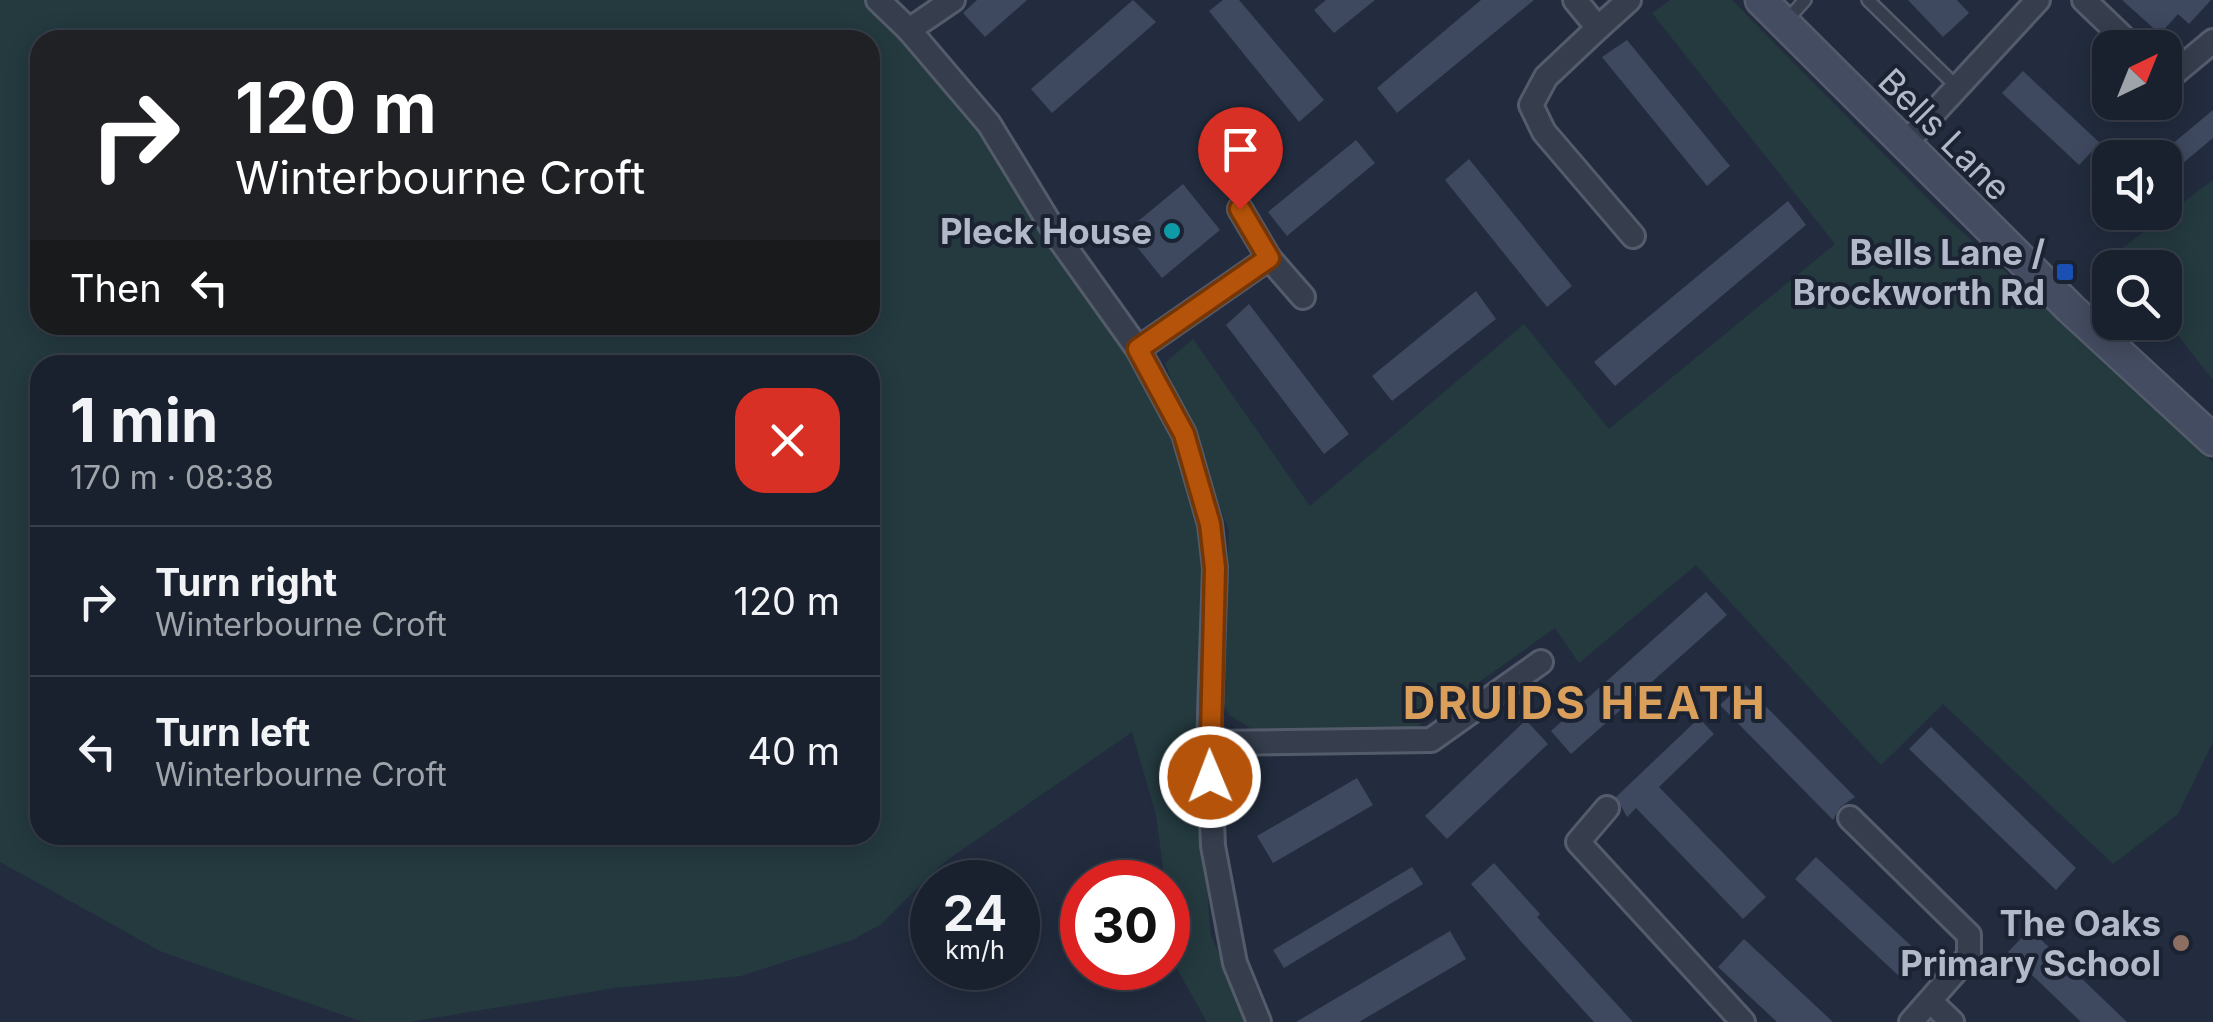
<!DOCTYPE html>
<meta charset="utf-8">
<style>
:root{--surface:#1a212e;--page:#232936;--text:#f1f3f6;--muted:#9fa3aa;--line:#383e4a}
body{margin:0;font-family:Inter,sans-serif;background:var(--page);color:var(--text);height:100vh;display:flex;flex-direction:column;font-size:38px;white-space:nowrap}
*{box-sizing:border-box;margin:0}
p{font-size:32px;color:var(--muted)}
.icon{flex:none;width:55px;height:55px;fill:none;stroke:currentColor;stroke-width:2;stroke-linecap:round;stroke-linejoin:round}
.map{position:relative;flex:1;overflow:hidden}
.drawer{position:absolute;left:30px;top:355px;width:850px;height:490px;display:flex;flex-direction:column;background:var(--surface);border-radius:30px;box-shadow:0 5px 25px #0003,0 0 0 2px var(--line)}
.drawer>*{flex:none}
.hud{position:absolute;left:30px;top:30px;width:850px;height:305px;border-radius:30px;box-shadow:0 5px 25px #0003,0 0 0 2px var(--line);background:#202124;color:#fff;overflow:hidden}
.needle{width:65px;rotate:43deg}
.fabs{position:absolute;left:2092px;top:30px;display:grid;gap:20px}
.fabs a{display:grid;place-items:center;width:90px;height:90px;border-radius:20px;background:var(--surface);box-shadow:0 5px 25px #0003,0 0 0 2px var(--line);font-size:50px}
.speed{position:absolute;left:910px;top:860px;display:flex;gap:20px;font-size:50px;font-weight:700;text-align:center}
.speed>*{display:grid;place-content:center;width:130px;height:130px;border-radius:50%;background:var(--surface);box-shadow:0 5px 25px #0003,0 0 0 2px var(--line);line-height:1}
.speed small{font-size:25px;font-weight:400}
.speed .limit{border:15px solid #d22;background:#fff;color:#111}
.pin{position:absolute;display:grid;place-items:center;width:85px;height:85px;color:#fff;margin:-102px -42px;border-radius:50% 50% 50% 0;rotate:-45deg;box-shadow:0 0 10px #0007}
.pin .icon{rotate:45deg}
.me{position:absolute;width:110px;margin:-55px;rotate:359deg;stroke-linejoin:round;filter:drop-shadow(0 0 8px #0008)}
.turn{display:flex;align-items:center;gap:35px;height:210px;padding:0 40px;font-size:45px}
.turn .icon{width:130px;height:130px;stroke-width:2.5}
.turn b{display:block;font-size:70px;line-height:85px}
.then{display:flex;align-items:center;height:95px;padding:0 40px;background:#0003;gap:20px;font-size:38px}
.round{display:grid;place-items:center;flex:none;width:105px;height:105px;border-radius:30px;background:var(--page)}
.headline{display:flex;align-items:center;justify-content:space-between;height:170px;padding:0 40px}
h1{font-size:60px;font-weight:700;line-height:75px}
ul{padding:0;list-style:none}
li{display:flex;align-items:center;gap:30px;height:150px;padding:0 40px;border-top:2px solid var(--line)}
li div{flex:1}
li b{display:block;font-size:38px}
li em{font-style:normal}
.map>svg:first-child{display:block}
</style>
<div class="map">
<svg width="2213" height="1022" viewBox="0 0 2213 1022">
<rect width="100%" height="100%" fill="#222c3e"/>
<g fill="#243a3f" fill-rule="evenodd">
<path d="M0,0H864L979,129L1133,358L1177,448L1203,541L1204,618L1194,734L1211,936L1251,1022H1207L1176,967L1156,815L1132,732L943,863L880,925L852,940L741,976L614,988L410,1022H363L162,952L0,862ZM40,40H870V325H40ZM40,365H870V835H40Z"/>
<path d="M1670,0H1732L1946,217L2213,462V742L2178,814L2113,864L1943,704L1881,765L1696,565L1579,663L1555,628L1416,727L1255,731L1229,715L1221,697L1229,531L1165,363L1193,339L1310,506L1524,324L1609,429L1835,244L1652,13Z"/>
<path d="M2213,180V380L2165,319V268L2127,267L2117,252Z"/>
</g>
<g fill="#3e485f">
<path d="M977,0H1027L985,37L963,13Z"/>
<path d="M1133,0L1156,22L1052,113L1031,89Z"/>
<path d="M1223,0H1239L1324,100L1299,122L1209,11Z"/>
<path d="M1326,0H1375L1334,33L1314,10Z"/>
<path d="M1481,0H1534L1397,113L1377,88Z"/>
<path d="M1908,0H1957L1969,13L1943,37Z"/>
<path d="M2122,0H2211L2189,24L2178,14L2160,34Z"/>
<path d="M1627,40L1730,166L1707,186L1602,57Z"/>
<path d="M2023,71L2100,143L2079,165L2002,93Z"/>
<path d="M2213,110V138L2165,178V150Z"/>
<path d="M1356,140L1375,163L1287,236L1268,212Z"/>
<path d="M1469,159L1572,286L1547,307L1445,180Z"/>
<path d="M1183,184L1220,230L1162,278L1125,232Z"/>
<path d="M1788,201L1806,225L1615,386L1594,362Z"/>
<path d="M1476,291L1496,319L1392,401L1372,376Z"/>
<path d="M1249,304L1349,434L1324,454L1226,325Z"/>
<path d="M1706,592L1727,615L1571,754L1551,731Z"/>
<path d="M1743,683L1855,797L1840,807L1833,820L1720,705Z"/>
<path d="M1699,718L1714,734L1659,787L1766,897L1743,919L1636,808L1627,817L1616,797Z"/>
<path d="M1526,720L1548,744L1447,839L1425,816Z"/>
<path d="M1931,727L2076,868L2056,890L1909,749Z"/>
<path d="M1357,778L1373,805L1273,863L1257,836Z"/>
<path d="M1816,857L1921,955L1900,977L1795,879Z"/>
<path d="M1494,863L1540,914L1537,917L1633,1022H1594L1525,946L1471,884Z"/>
<path d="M1412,867L1423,884L1284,968L1273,950Z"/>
<path d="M2030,929L2127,1022H2081L2008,952Z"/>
<path d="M1450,931L1466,959L1359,1022H1296Z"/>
<path d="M1744,939L1833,1022H1777L1718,967Z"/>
</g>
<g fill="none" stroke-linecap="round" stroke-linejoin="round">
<g stroke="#545c6c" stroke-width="16">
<g id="lane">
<path d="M1868,0L1957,87"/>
<path d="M1787,20L1805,0"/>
</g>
</g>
<g stroke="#545c6c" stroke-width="28">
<g id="street">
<path d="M878,0L909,30L989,124L1058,237L1138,349L1184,434L1210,524L1215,568L1209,743L1213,846L1235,963L1259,1022"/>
<path d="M1575,0L1598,28L1629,0"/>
<path d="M2084,0L2134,48"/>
<path d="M1598,28L1546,77L1531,105L1544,132L1633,236"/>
<path d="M909,30L953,0"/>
<path d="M2165,81L2213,41"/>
<path d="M1903,146L2038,0"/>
<path d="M1240,209L1269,258L1303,297"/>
<path d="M1138,349L1269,258"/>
<path d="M1209,743L1431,740L1541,662"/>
<path d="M1607,808L1578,842L1743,1022"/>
<path d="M1850,818L1969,935V956L1911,1022"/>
<path d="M1931,1002L1952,1022"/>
</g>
</g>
<g stroke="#545c6c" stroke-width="35">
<path id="secondary" d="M1761,0L2070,308L2213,440"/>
</g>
<use href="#lane" stroke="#363e4e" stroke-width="11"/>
<use href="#street" stroke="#363e4e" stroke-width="22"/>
<use href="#secondary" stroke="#444c61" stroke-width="30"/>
</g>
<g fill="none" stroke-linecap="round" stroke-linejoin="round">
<g stroke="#753606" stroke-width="25">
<path id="route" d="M1210,777L1215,568L1210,524L1184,434L1138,349L1269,258L1240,209"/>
</g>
<use href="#route" stroke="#b45309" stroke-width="18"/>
</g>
<circle fill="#0f9aa8" stroke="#1b2333" stroke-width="4" cx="1172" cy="231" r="10"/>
<rect fill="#1a4fb4" stroke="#1b2333" stroke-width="4" x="2055" y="262" width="20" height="20" rx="5"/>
<circle fill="#8d6e63" stroke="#1b2333" stroke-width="4" cx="2181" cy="943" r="10"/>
<g text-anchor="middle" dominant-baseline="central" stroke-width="8" stroke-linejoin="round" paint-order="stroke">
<g font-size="35" fill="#b2b9c9" stroke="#1b2333">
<text transform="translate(1945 134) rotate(45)">Bells Lane</text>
</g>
<g font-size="35" font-weight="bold" fill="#b2b9c9" stroke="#1b2333" text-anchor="end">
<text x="1152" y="231">Pleck House</text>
<text x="2045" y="252">Bells Lane /<tspan x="2045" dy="40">Brockworth Rd</tspan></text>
<text x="2161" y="923">The Oaks<tspan x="2161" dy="40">Primary School</tspan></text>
</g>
<g font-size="45" font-weight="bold" letter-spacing="2.5" fill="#db9f5c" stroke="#1b2333">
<text x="1585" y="702">DRUIDS HEATH</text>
</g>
</g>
</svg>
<div class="fabs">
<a><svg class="needle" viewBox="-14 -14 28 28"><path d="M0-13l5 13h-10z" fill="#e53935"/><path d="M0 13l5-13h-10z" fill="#9fa3aa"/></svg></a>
<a><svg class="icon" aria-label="sound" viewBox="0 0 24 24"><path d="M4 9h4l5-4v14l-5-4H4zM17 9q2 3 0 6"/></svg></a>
<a><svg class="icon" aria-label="search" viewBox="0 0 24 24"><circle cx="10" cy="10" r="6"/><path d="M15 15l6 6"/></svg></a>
</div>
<div class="speed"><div>24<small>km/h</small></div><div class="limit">30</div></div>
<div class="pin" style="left:1240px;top:209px;background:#d93025"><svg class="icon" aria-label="arrive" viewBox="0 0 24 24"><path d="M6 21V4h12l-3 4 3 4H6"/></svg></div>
<svg class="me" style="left:1210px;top:777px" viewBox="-20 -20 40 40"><circle r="17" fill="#b45309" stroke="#fff" stroke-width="3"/><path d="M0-11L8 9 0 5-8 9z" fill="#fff"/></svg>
<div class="hud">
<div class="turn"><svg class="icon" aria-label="right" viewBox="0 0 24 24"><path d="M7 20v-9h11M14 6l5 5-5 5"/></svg><div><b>120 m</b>Winterbourne Croft</div></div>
<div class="then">Then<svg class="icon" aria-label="left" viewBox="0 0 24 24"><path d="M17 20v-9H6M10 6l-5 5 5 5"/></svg></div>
</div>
<section class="drawer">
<div class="headline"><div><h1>1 min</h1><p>170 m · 08:38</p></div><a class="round" style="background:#d93025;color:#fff"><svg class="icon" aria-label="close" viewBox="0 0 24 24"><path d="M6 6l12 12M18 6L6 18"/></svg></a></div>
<ul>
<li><svg class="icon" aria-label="right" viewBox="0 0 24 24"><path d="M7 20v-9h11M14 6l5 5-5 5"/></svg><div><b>Turn right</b><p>Winterbourne Croft</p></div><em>120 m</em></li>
<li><svg class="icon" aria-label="left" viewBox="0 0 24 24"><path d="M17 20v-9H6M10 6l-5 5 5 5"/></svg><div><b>Turn left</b><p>Winterbourne Croft</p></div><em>40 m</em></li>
</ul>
</section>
</div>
